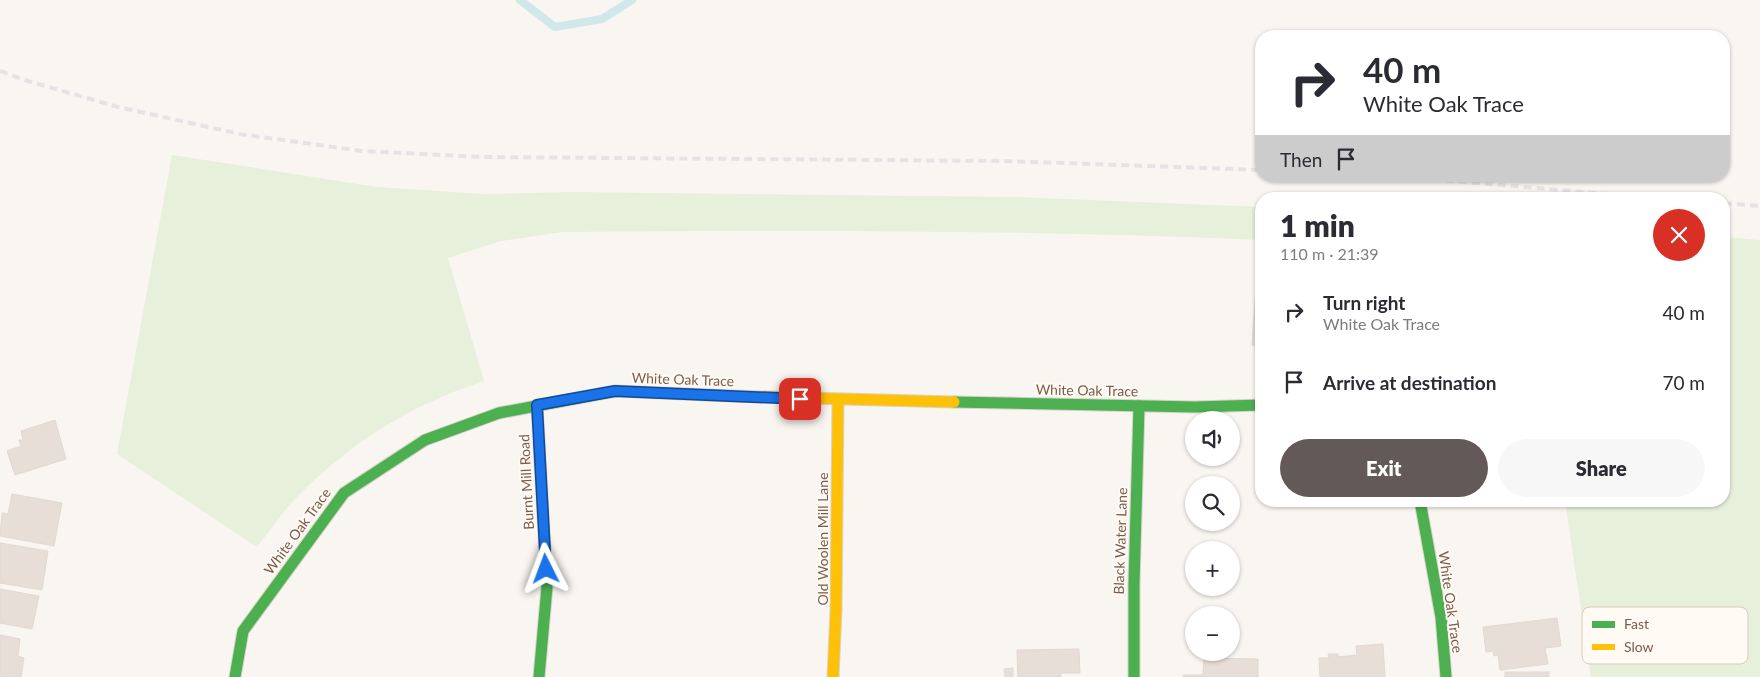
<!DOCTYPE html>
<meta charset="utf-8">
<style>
:root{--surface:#fff;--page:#f7f7f7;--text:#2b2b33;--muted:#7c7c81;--accent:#625958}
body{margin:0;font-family:Lato,sans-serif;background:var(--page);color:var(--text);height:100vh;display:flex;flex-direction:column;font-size:19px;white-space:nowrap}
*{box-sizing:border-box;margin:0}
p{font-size:16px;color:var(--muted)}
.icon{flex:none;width:28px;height:28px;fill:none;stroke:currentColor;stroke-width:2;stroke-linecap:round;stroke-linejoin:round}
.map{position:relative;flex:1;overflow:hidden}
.drawer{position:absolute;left:1255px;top:192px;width:475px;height:315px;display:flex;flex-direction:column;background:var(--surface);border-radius:20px;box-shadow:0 1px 4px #0004}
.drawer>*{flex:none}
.top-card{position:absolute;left:1255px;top:30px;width:475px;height:152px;border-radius:20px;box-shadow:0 1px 4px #0004;background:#fff;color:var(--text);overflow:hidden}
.tools{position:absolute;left:1185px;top:411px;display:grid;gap:10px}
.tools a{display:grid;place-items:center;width:55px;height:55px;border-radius:50%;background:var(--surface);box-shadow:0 1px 4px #0004;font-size:25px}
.pin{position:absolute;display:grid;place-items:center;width:42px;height:42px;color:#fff;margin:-21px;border-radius:10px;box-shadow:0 2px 8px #0006}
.me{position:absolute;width:55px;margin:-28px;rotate:357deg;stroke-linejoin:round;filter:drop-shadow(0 0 4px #0008)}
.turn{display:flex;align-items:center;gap:18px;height:105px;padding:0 25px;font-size:22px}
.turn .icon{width:65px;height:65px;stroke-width:2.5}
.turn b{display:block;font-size:35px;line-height:42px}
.then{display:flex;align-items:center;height:48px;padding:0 25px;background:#0003;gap:10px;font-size:19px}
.round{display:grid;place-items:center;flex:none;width:52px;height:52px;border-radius:26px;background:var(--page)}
.overview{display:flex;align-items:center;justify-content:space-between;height:85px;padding:0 25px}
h1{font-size:30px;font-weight:800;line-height:38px}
.button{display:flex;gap:10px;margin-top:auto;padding:10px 25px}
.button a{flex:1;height:58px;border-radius:30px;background:var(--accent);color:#fff;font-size:20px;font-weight:800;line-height:58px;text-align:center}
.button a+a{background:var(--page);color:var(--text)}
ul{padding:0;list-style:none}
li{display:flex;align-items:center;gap:15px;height:70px;padding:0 25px}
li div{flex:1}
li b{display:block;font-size:19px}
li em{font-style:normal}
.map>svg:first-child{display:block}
</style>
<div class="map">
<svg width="1760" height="677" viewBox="0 0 1760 677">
<rect width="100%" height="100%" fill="#f9f5f0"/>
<g fill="#e7f0db">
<path d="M172,155L377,187L484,194L571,192L1013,197L1261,207V240C1028,230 795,230 562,232L501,241L448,258L484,381C411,405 352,441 297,497C282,512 270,531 257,547L117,454Z"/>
<path d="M1724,237L1760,240V677H1591L1565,501H1724Z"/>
</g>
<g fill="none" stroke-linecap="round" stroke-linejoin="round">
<path stroke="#d0e8ea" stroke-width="8" d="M520,0L555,27L602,19L632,0"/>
</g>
<g fill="#e6ded7" stroke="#e2d8d2">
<path d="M1256,288H1261V346L1252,345Z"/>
<path d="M55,420L66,459L15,475L7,451L21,446L19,440H23L21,431Z"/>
<path d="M12,494L62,503L54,546L0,536L2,513L8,514Z"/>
<path d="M0,543L48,551L42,590L0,583Z"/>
<path d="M0,589L39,596L32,629L0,623Z"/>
<path d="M1557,618L1561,646L1545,648L1548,664L1500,670L1498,655L1494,656L1493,651L1486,652L1483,627Z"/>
<path d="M0,635L20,639L18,656L24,658L21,677H0Z"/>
<path d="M1383,644L1385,677H1320L1319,658H1329L1328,654H1338V657L1357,655L1356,646Z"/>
<path d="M1079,649L1080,673H1061V677H1018L1017,650Z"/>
<path d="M1204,658L1258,659V677H1183V675H1203Z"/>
<path d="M1013,668V677H1005L1004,669Z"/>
<rect x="1505" y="672" width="44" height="5"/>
</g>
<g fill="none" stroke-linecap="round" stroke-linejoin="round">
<g stroke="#d9d2cb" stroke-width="13">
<g id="fast">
<path d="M954,402L1195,407L1261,405"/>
<path d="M537,405L547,587L539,677"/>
<path d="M1420,501L1441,617L1446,677"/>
<path d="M235,677L243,631L344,493L425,440L499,413L615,391L731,396"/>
<path d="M1134,677V584L1139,406"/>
</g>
</g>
<g stroke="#d9d2cb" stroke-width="13">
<g id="slow">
<path d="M731,396L954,402"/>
<path d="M833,677L836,610L838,400"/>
</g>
</g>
<use href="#fast" stroke="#4caf50" stroke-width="11"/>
<use href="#slow" stroke="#ffc107" stroke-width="11"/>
<g stroke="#e6e3e7" stroke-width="4" stroke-dasharray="8 5" stroke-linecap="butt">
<path d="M0,71L28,81L118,107L240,134L362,151L483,157L1005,161L1261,170"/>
<path d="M1368,176L1452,181L1669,199"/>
<path d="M1724,203L1760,206"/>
</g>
</g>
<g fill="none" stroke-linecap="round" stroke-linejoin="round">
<g stroke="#114b97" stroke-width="12">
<path id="route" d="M546,569L537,405L615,391L800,399"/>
</g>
<use href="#route" stroke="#1a73e8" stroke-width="9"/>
</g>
<g text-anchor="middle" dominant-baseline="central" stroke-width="4" stroke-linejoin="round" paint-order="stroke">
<g font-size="14" fill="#7a5c4d" stroke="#fffaf3">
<text transform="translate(683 379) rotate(2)">White Oak Trace</text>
<text transform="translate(1087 390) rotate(1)">White Oak Trace</text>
<text transform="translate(526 482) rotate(-93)">Burnt Mill Road</text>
<text transform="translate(297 531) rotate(-54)">White Oak Trace</text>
<text transform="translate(822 539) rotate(-90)">Old Woolen Mill Lane</text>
<text transform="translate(1120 541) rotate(-88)">Black Water Lane</text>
<text transform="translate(1451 602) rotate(82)">White Oak Trace</text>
</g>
</g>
<rect x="1582" y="607" width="166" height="57" rx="8" fill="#fffaf3" stroke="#d7cbc1" stroke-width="1"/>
<rect x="1592" y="621" width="23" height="7" fill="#4caf50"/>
<rect x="1592" y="644" width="23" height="6" fill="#ffc107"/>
<g font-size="14" fill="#7a5c4d">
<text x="1624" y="629">Fast</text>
<text x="1624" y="652">Slow</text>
</g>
</svg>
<div class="tools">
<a><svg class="icon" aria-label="sound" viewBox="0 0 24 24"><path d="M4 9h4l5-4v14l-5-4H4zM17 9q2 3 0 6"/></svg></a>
<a><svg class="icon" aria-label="search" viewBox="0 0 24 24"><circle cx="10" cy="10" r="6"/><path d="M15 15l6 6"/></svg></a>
<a>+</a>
<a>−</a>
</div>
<div class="pin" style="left:800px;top:399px;background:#d93025"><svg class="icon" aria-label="arrive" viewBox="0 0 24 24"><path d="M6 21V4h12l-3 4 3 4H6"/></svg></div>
<svg class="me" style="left:546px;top:569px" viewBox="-20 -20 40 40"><path d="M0-17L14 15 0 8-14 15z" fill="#1a73e8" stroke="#fff" stroke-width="4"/></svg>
<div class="top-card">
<div class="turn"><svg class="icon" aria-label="right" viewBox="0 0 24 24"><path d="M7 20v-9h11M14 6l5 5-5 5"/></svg><div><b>40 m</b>White Oak Trace</div></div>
<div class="then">Then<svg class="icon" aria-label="arrive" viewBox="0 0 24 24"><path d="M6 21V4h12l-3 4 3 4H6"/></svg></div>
</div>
<section class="drawer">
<div class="overview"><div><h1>1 min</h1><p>110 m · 21:39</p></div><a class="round" style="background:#d93025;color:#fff"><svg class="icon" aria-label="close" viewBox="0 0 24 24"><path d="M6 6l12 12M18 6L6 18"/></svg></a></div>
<ul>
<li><svg class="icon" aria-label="right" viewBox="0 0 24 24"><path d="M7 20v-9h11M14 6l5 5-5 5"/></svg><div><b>Turn right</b><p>White Oak Trace</p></div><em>40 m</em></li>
<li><svg class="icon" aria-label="arrive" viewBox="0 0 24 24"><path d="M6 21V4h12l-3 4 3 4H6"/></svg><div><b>Arrive at destination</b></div><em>70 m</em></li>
</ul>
<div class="button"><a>Exit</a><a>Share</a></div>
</section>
</div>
